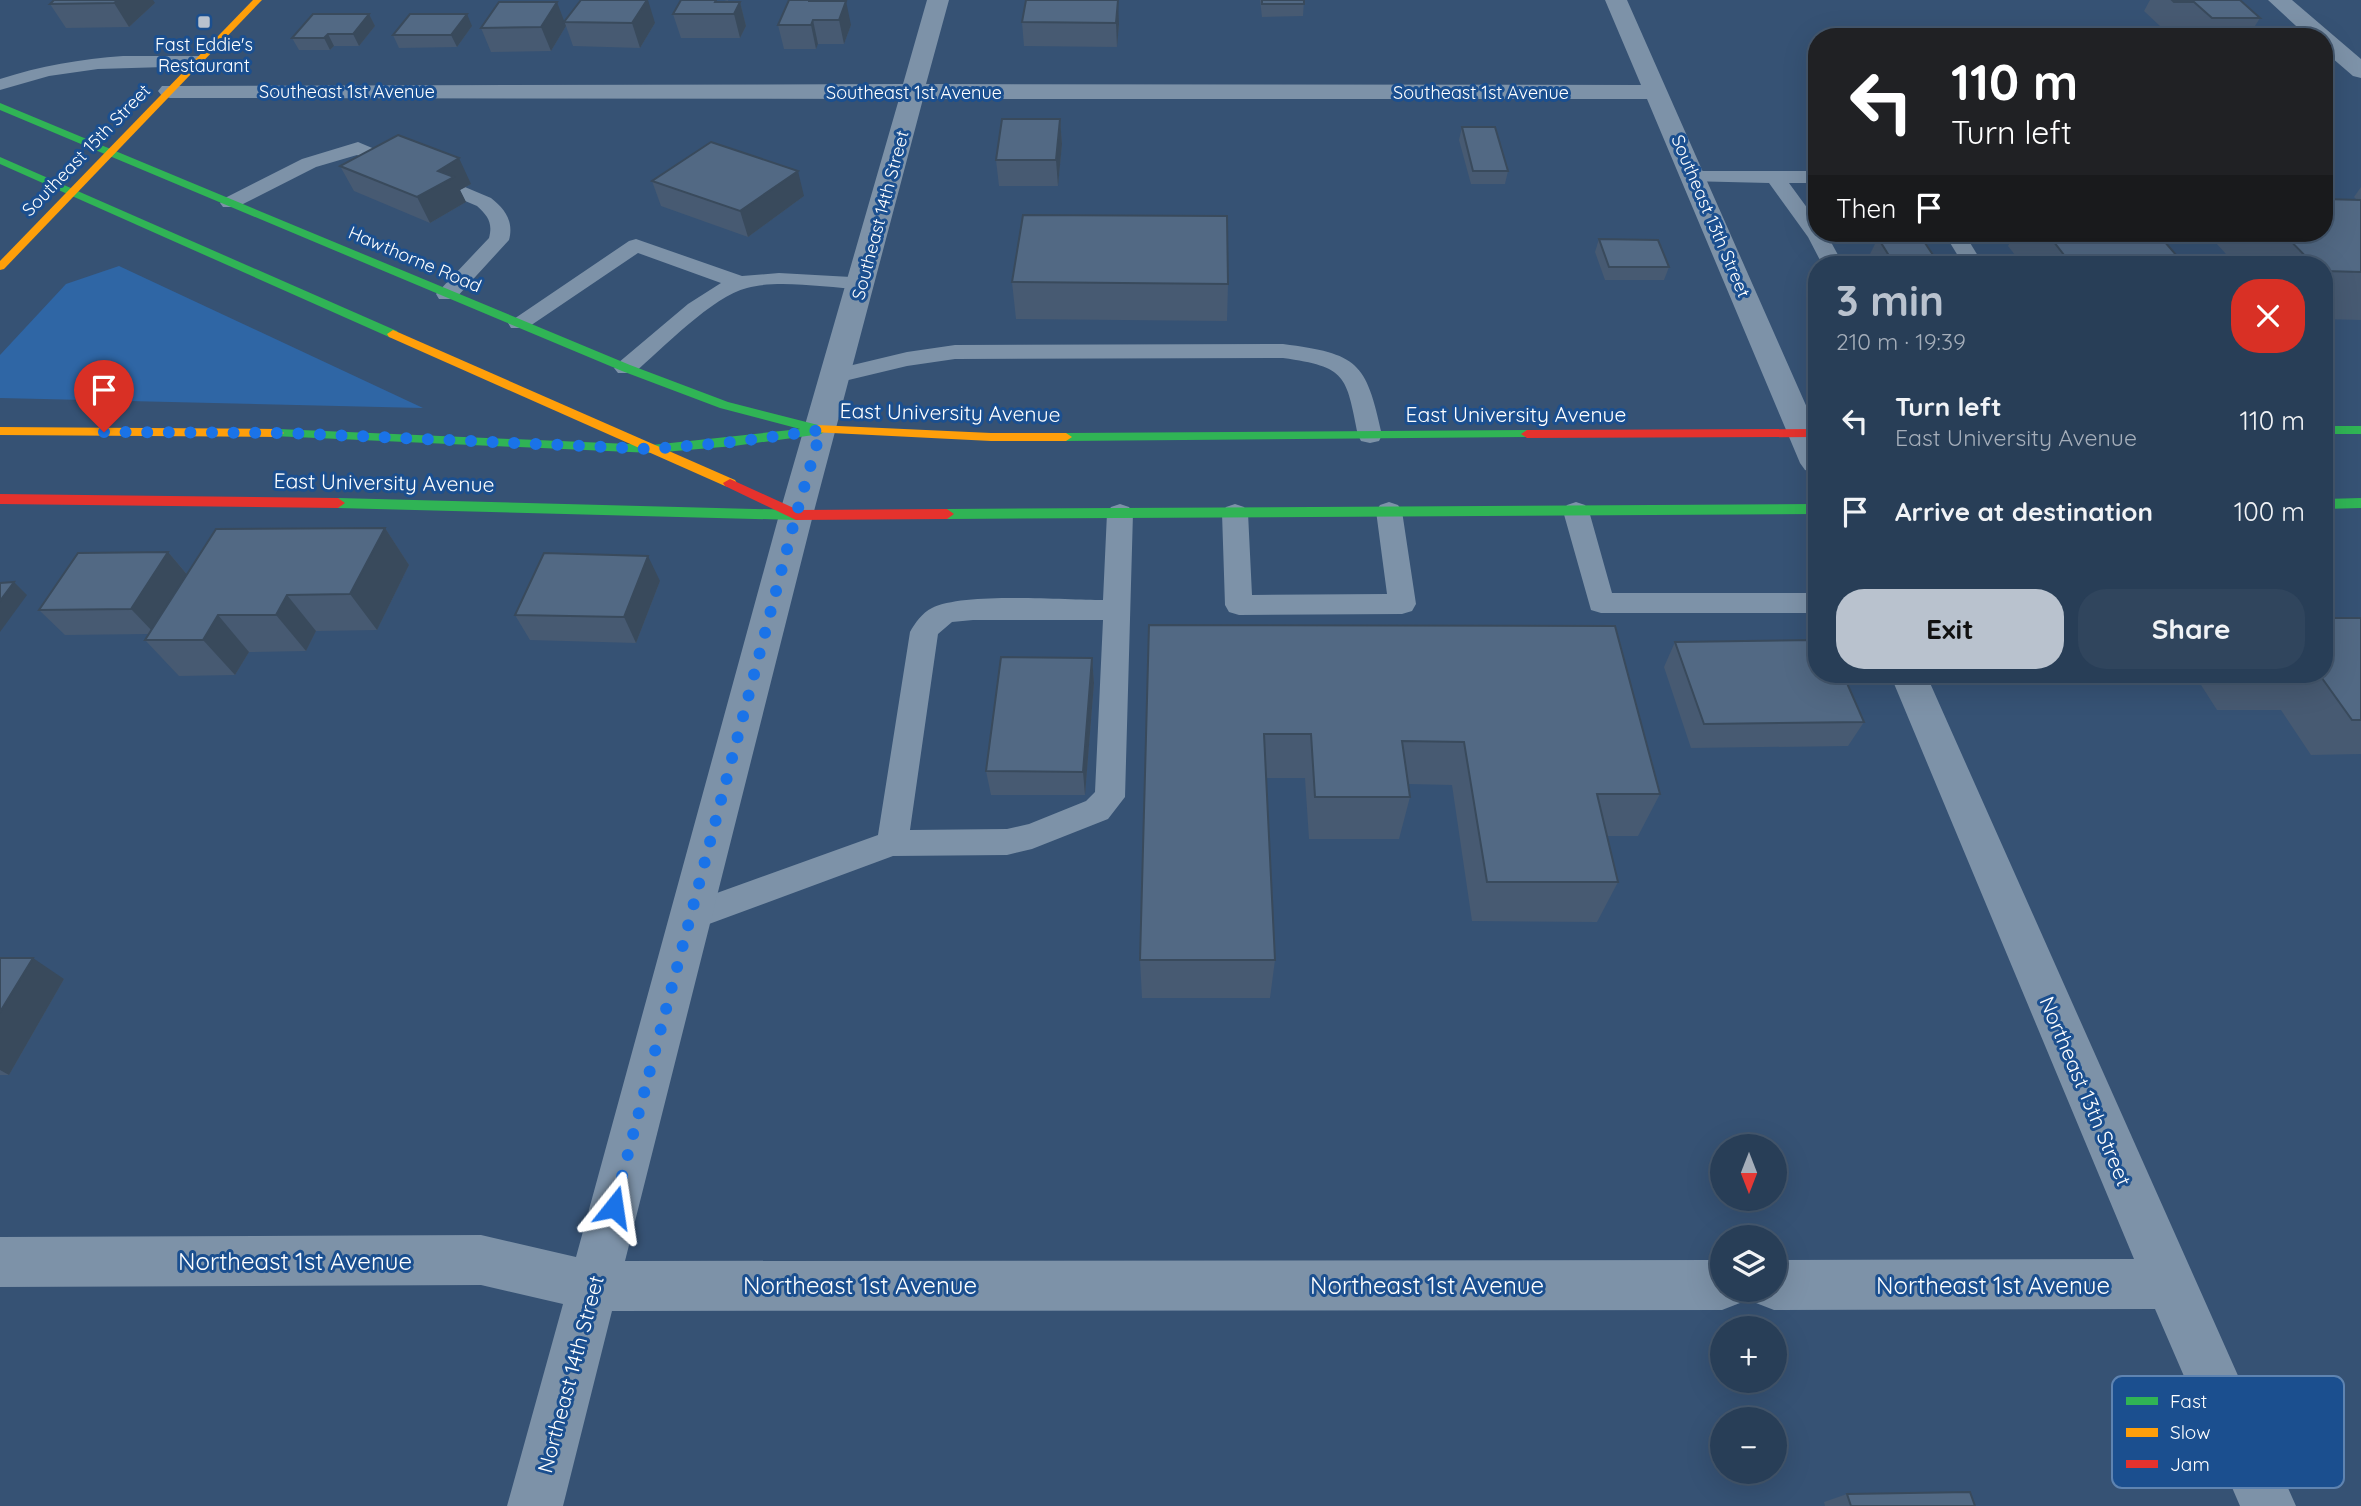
<!DOCTYPE html>
<meta charset="utf-8">
<style>
:root{--surface:#283e57;--page:#30455d;--text:#f1f3f6;--muted:#a5aeba;--line:#44576d;--accent:#b9c2ce}
body{margin:0;font-family:Quicksand,sans-serif;background:var(--page);color:var(--text);height:100vh;display:flex;flex-direction:column;font-size:26px;white-space:nowrap}
*{box-sizing:border-box;margin:0}
p{font-size:23px;color:var(--muted)}
.icon{flex:none;width:38px;height:38px;fill:none;stroke:currentColor;stroke-width:2;stroke-linecap:round;stroke-linejoin:round}
.map{position:relative;flex:1;overflow:hidden}
.panel{position:absolute;left:1808px;top:256px;width:525px;height:427px;display:flex;flex-direction:column;background:var(--surface);border-radius:28px;box-shadow:0 7px 28px #0002,0 0 0 2px var(--line)}
.panel>*{flex:none}
.hud{position:absolute;left:1808px;top:28px;width:525px;height:214px;border-radius:28px;box-shadow:0 7px 28px #0002,0 0 0 2px var(--line);background:#202124;color:#fff;overflow:hidden}
.needle{width:46px;rotate:180deg}
.buttons{position:absolute;left:1710px;top:1134px;display:grid;gap:14px}
.buttons a{display:grid;place-items:center;width:77px;height:77px;border-radius:50%;background:var(--surface);box-shadow:0 7px 28px #0002,0 0 0 2px var(--line);font-size:35px}
.pin{position:absolute;display:grid;place-items:center;width:60px;height:60px;color:#fff;margin:-72px -30px;border-radius:50% 50% 50% 0;rotate:-45deg;box-shadow:0 0 7px #0007}
.pin .icon{rotate:45deg}
.me{position:absolute;width:77px;margin:-38px;rotate:15deg;stroke-linejoin:round;filter:drop-shadow(0 0 5px #0008)}
.turn{display:flex;align-items:center;gap:24px;height:147px;padding:0 28px;font-size:32px}
.turn .icon{width:91px;height:91px;stroke-width:2.5}
.turn b{display:block;font-size:49px;line-height:60px}
.then{display:flex;align-items:center;height:66px;padding:0 28px;background:#0003;gap:14px;font-size:26px}
.round{display:grid;place-items:center;flex:none;width:74px;height:74px;border-radius:28px;background:var(--page)}
.headline{display:flex;align-items:center;justify-content:space-between;height:119px;padding:0 28px}
h1{font-size:42px;font-weight:700;line-height:52px;color:var(--accent)}
.action{display:flex;gap:14px;margin-top:auto;padding:14px 28px}
.action a{flex:1;height:80px;border-radius:28px;background:var(--accent);color:#111;font-size:28px;font-weight:700;line-height:80px;text-align:center}
.action a+a{background:var(--page);color:var(--text)}
ul{padding:0;list-style:none}
li{display:flex;align-items:center;gap:21px;height:91px;padding:0 28px}
li div{flex:1}
li b{display:block;font-size:26px}
li em{font-style:normal}
.map>svg:first-child{display:block}
</style>
<div class="map">
<svg width="2361" height="1506" viewBox="0 0 2361 1506">
<rect width="100%" height="100%" fill="#365274"/>
<path fill="#2f66a5" d="M119,266L423,408L0,398V355L66,284Z"/>
<g fill="none" stroke-linecap="round" stroke-linejoin="round">
<g fill="#7d92a8" fill-rule="evenodd">
<path d="M123,56H199L208,61L199,66L98,69L49,76L0,90V79C40,66 81,59 123,56Z"/>
<path d="M358,142L491,198C505,209 514,221 509,240L455,299H439L436,294L489,238C493,223 488,216 477,206L357,155L316,167L237,207H223L220,203L223,199L302,159Z"/>
<path d="M1694,171H1816V183H1789L1816,220V233H1826L1843,264H1822L1808,237L1769,183L1687,181L1684,177L1687,173Z"/>
<path d="M1944,233H1964L1983,264H1963Z"/>
<path d="M636,239L742,276L779,273L869,278L872,283L869,288L861,289C827,288 779,279 747,288C713,296 662,349 634,373H618L614,368L618,363L688,304L721,283L638,253L527,328H511L508,323L629,241Z"/>
<path d="M1283,344C1358,354 1366,361 1382,435L1379,441L1370,443L1361,441L1358,435C1346,375 1347,367 1283,358L955,359L907,366L836,383L828,381L824,376L828,371L836,369L907,352L955,345Z"/>
<path d="M1389,502L1398,505L1402,511L1416,604L1412,611L1402,614L1239,615L1229,612L1225,605L1222,513L1226,507L1235,504L1244,507L1248,513L1252,595L1387,594L1376,511L1380,505Z"/>
<path d="M1576,502L1585,505L1589,511L1612,593H1816V613H1601L1591,610L1563,511L1567,505Z"/>
<path d="M1120,504L1129,507L1133,513L1125,797L1108,819L1032,849L1007,855L893,856L690,931L678,927L674,917L678,907L878,835L910,632C915,623 922,613 932,608C963,592 1064,600 1103,600L1107,513L1111,507ZM973,620H1103L1095,792L1086,801L1029,824L1007,829L910,830L938,634L952,622Z"/>
</g>
<g fill="#7d92a8" fill-rule="evenodd">
<path d="M927,0H949L926,84L1641,85L1605,0H1627L1816,428V473L1805,470L1800,463L1647,99H923L813,515L625,1261L1722,1260V1290H1745L1740,1303L1722,1310L612,1311L563,1506H507L563,1304L481,1285L0,1287V1237L481,1235L576,1257L779,515L899,99L170,98L162,96L158,91L162,86L903,84Z"/>
<path d="M2268,0H2292L2361,59V78L2353,76L2324,51V37H2308Z"/>
<path d="M1890,674H1926L2296,1506H2240L2155,1309L1774,1310L1756,1303L1751,1290H1774V1260L2134,1259Z"/>
</g>
<g fill="#30b455" fill-rule="evenodd">
<path d="M0,103L630,365L728,402L826,427L827,430L821,434L734,446L652,453L273,436L272,433L278,429L652,445L800,429L720,408L622,371L0,110Z"/>
<path d="M0,157L397,331L399,334L393,338L389,337L0,164Z"/>
<rect x="2324" y="426" width="37" height="8"/>
<path d="M1527,430L1532,431V437L1066,441L1060,437L1066,433Z"/>
<path d="M338,498L796,510L803,515L796,520L338,508L331,503Z"/>
<path d="M2361,498V508L2324,509V499Z"/>
<path d="M1816,504V514L947,519L940,514L947,509Z"/>
</g>
<g fill="#ff9f0a" fill-rule="evenodd">
<path d="M253,0H262L4,269L0,270V261Z"/>
<path d="M393,330L735,480L737,483L730,487L725,486L389,337L387,334Z"/>
<path d="M817,425L991,433H1066L1072,437L1066,441H991L812,432V426Z"/>
<path d="M0,427L278,429L284,433L278,437L0,435Z"/>
</g>
<g fill="#e5322d" fill-rule="evenodd">
<path d="M1816,429V437L1527,438L1521,434L1527,430Z"/>
<path d="M730,479L798,510L947,509L954,514L947,519L796,520L725,486L723,483Z"/>
<path d="M0,494L338,498L345,503L338,508L0,504Z"/>
</g>
</g>
<g fill="#475a72">
<path d="M728,0V2H740L746,26L740,38H681L673,14Z"/>
<path d="M789,0H814L851,25L844,44H818L816,49H784L778,25Z"/>
<path d="M1026,0L1119,24L1117,47L1024,46L1022,22Z"/>
<path d="M1260,0H1304L1303,16L1262,17Z"/>
<path d="M2150,0H2240L2260,18L2248,37H2192L2180,26H2160L2144,11Z"/>
<path d="M155,3L129,27L66,28L50,4Z"/>
<path d="M369,14L375,26L359,46H334L330,50H299L292,38Z"/>
<path d="M565,22L655,23L640,48L573,46L566,26L551,51L491,52L481,28Z"/>
<path d="M472,26L457,47L399,48L393,35Z"/>
<path d="M1060,119L1062,144L1058,186H999L996,160Z"/>
<path d="M1462,127L1508,171L1505,184H1471L1459,140Z"/>
<path d="M340,166L471,184L460,190L466,202L430,223L354,191Z"/>
<path d="M652,181L804,196L748,237L661,206Z"/>
<path d="M2361,187V320L2324,319V264H2235L2216,243L2223,233H2324L2357,200L2354,197Z"/>
<path d="M2015,233H2157L2184,264H2022L2008,246Z"/>
<path d="M1878,238L1939,264H1865Z"/>
<path d="M1599,239L1669,267L1664,280H1605L1595,252Z"/>
<path d="M1012,282L1228,284L1227,321L1016,319Z"/>
<path d="M385,528L409,565L377,630L316,631L306,651L249,652L235,675L179,676L145,640L149,634L65,635L39,610L168,552L187,574Z"/>
<path d="M660,581L636,643L530,640L515,615Z"/>
<path d="M2361,618V754L2311,755L2281,710H2217L2194,674H2324Z"/>
<path d="M1149,625L1660,794L1638,836H1607L1618,882L1597,922L1472,921L1452,785L1408,784L1410,797L1399,839H1309L1305,778H1266L1275,960L1270,998H1142L1140,960Z"/>
<path d="M1675,642L1864,722L1848,746L1691,748L1664,667Z"/>
<path d="M1092,658L1094,683L1085,795H991L986,771Z"/>
<path d="M0,958L64,979L9,1075H0Z"/>
<path d="M1847,1494L1975,1506H1825L1824,1502Z"/>
</g>
<g fill="#394a5c">
<path d="M118,0H153L155,3L129,27L114,3Z"/>
<path d="M647,0H648L655,23L640,48L632,23Z"/>
<path d="M809,0H814L817,16L813,20L818,44L816,49L811,25Z"/>
<path d="M1118,0L1119,24L1117,47L1116,23Z"/>
<path d="M846,1L851,25L844,44L839,20Z"/>
<path d="M557,2L566,26L551,51L541,27Z"/>
<path d="M740,2L746,26L740,38L734,14Z"/>
<path d="M369,14L375,26L359,46L353,34Z"/>
<path d="M467,14L472,26L457,47L451,35Z"/>
<path d="M328,34L334,46L330,50L324,38Z"/>
<path d="M1060,119L1062,144L1058,186L1056,160Z"/>
<path d="M459,158L471,184L460,190L466,202L430,223L417,197L438,171Z"/>
<path d="M798,171L804,196L748,237L740,211Z"/>
<path d="M385,528L409,565L377,630L350,594Z"/>
<path d="M168,552L190,578L155,634L131,609Z"/>
<path d="M648,556L660,581L636,643L624,617Z"/>
<path d="M14,582L27,595L0,632V601Z"/>
<path d="M287,595L316,631L306,651L276,615Z"/>
<path d="M218,615L249,652L235,675L203,640Z"/>
<path d="M1092,658L1094,683L1085,795L1083,772Z"/>
<path d="M33,958L64,979L9,1075L0,1070V1012Z"/>
</g>
<g fill="#526984" stroke="#394a5c" stroke-width="2">
<path d="M54,0H118L114,3L50,4Z"/>
<path d="M581,0H647L632,23L564,22Z"/>
<path d="M681,0H716L715,2H740L734,14H673Z"/>
<path d="M789,0H809V1H846L839,20H813L811,25H778Z"/>
<path d="M1026,0H1118L1116,23L1022,22Z"/>
<rect x="1262" y="0" width="42" height="4"/>
<path d="M2172,0H2240L2260,18H2212L2194,2H2174Z"/>
<path d="M499,2H557L541,27L481,28Z"/>
<path d="M313,14H369L353,34H328L324,38H292Z"/>
<path d="M410,14H467L451,35H393Z"/>
<path d="M1002,119H1060L1056,160H996Z"/>
<path d="M1462,127H1495L1508,171H1473Z"/>
<path d="M398,135L459,158L438,171L454,177L417,197L340,166Z"/>
<path d="M711,142L798,171L740,211L652,181Z"/>
<path d="M2324,199L2361,200V272L2324,271V264H2313L2283,233H2324Z"/>
<path d="M1023,215L1227,216L1228,284L1012,282Z"/>
<path d="M2047,233H2157L2184,264H2071Z"/>
<path d="M1921,237L1939,264H1867L1866,263L1893,262L1878,238Z"/>
<path d="M1599,239L1658,240L1669,267H1609Z"/>
<path d="M385,528L350,594L287,595L276,615H218L203,640H145L216,529Z"/>
<path d="M168,552L131,609L39,610L78,553Z"/>
<path d="M544,553L648,556L624,617L515,615Z"/>
<path d="M14,582L0,601V583Z"/>
<path d="M2324,618H2361V720H2352L2319,674H2253H2324Z"/>
<path d="M1149,625L1615,626L1660,794H1597L1618,882H1487L1464,742L1402,741L1410,797H1315L1311,734H1264L1275,960H1140Z"/>
<path d="M1816,640V674H1843L1864,722L1704,724L1675,642Z"/>
<path d="M1001,657L1092,658L1083,772L986,771Z"/>
<path d="M0,958H33L0,1012Z"/>
<path d="M1970,1492L1975,1506H1851L1847,1494Z"/>
</g>
<g fill="none" stroke-linecap="round" stroke-linejoin="round">
<path stroke="#1a73e8" stroke-width="12" stroke-dasharray="0 21.6" d="M104,432L287,433L652,449L734,442L821,430L796,515L614,1207"/>
</g>
<rect fill="#b9c2ce" stroke="#1b4f8f" stroke-width="2.5" x="197" y="15" width="14" height="14" rx="3.5"/>
<g text-anchor="middle" dominant-baseline="central" stroke-width="6" stroke-linejoin="round" paint-order="stroke">
<g font-size="18" fill="#fff" stroke="#1b4f8f">
<text x="204" y="44">Fast Eddie's<tspan x="204" dy="21">Restaurant</tspan></text>
</g>
<g font-size="18" fill="#fff" stroke="#1b4f8f">
<text x="347" y="91">Southeast 1st Avenue</text>
<text x="914" y="92">Southeast 1st Avenue</text>
<text x="1481" y="92">Southeast 1st Avenue</text>
<text transform="translate(86 150) rotate(-46)">Southeast 15th Street</text>
<text transform="translate(880 215) rotate(-75)">Southeast 14th Street</text>
<text transform="translate(1711 216) rotate(67)">Southeast 13th Street</text>
<text transform="translate(415 259) rotate(23)">Hawthorne Road</text>
</g>
<g font-size="21" fill="#fff" stroke="#1b4f8f">
<text transform="translate(950 412) rotate(1)">East University Avenue</text>
<text x="1516" y="414">East University Avenue</text>
<text transform="translate(384 482) rotate(1)">East University Avenue</text>
<text transform="translate(2086 1091) rotate(67)">Northeast 13th Street</text>
<text transform="translate(570 1374) rotate(-75)">Northeast 14th Street</text>
</g>
<g font-size="24" fill="#fff" stroke="#1b4f8f">
<text x="295" y="1261">Northeast 1st Avenue</text>
<text x="860" y="1285">Northeast 1st Avenue</text>
<text x="1427" y="1285">Northeast 1st Avenue</text>
<text x="1993" y="1285">Northeast 1st Avenue</text>
</g>
</g>
<rect x="2112" y="1376" width="232" height="112" rx="10" fill="#1b4f8f" stroke="#5f84b1" stroke-width="2"/>
<rect x="2126" y="1397" width="32" height="8" fill="#30b455"/>
<rect x="2126" y="1428" width="32" height="9" fill="#ff9f0a"/>
<rect x="2126" y="1460" width="32" height="8" fill="#e5322d"/>
<g font-size="19" fill="#fff">
<text x="2170" y="1408">Fast</text>
<text x="2170" y="1439">Slow</text>
<text x="2170" y="1471">Jam</text>
</g>
</svg>
<div class="buttons">
<a><svg class="needle" viewBox="-14 -14 28 28"><path d="M0-13l5 13h-10z" fill="#e53935"/><path d="M0 13l5-13h-10z" fill="#a5aeba"/></svg></a>
<a><svg class="icon" aria-label="layers" viewBox="0 0 24 24"><path d="M12 4l9 5-9 5-9-5zM3 14l9 5 9-5"/></svg></a>
<a>+</a>
<a>−</a>
</div>
<div class="pin" style="left:104px;top:432px;background:#d93025"><svg class="icon" aria-label="arrive" viewBox="0 0 24 24"><path d="M6 21V4h12l-3 4 3 4H6"/></svg></div>
<svg class="me" style="left:614px;top:1207px" viewBox="-20 -20 40 40"><path d="M0-17L14 15 0 8-14 15z" fill="#1a73e8" stroke="#fff" stroke-width="4"/></svg>
<div class="hud">
<div class="turn"><svg class="icon" aria-label="left" viewBox="0 0 24 24"><path d="M17 20v-9H6M10 6l-5 5 5 5"/></svg><div><b>110 m</b>Turn left</div></div>
<div class="then">Then<svg class="icon" aria-label="arrive" viewBox="0 0 24 24"><path d="M6 21V4h12l-3 4 3 4H6"/></svg></div>
</div>
<section class="panel">
<div class="headline"><div><h1>3 min</h1><p>210 m · 19:39</p></div><a class="round" style="background:#d93025;color:#fff"><svg class="icon" aria-label="close" viewBox="0 0 24 24"><path d="M6 6l12 12M18 6L6 18"/></svg></a></div>
<ul>
<li><svg class="icon" aria-label="left" viewBox="0 0 24 24"><path d="M17 20v-9H6M10 6l-5 5 5 5"/></svg><div><b>Turn left</b><p>East University Avenue</p></div><em>110 m</em></li>
<li><svg class="icon" aria-label="arrive" viewBox="0 0 24 24"><path d="M6 21V4h12l-3 4 3 4H6"/></svg><div><b>Arrive at destination</b></div><em>100 m</em></li>
</ul>
<div class="action"><a>Exit</a><a>Share</a></div>
</section>
</div>
